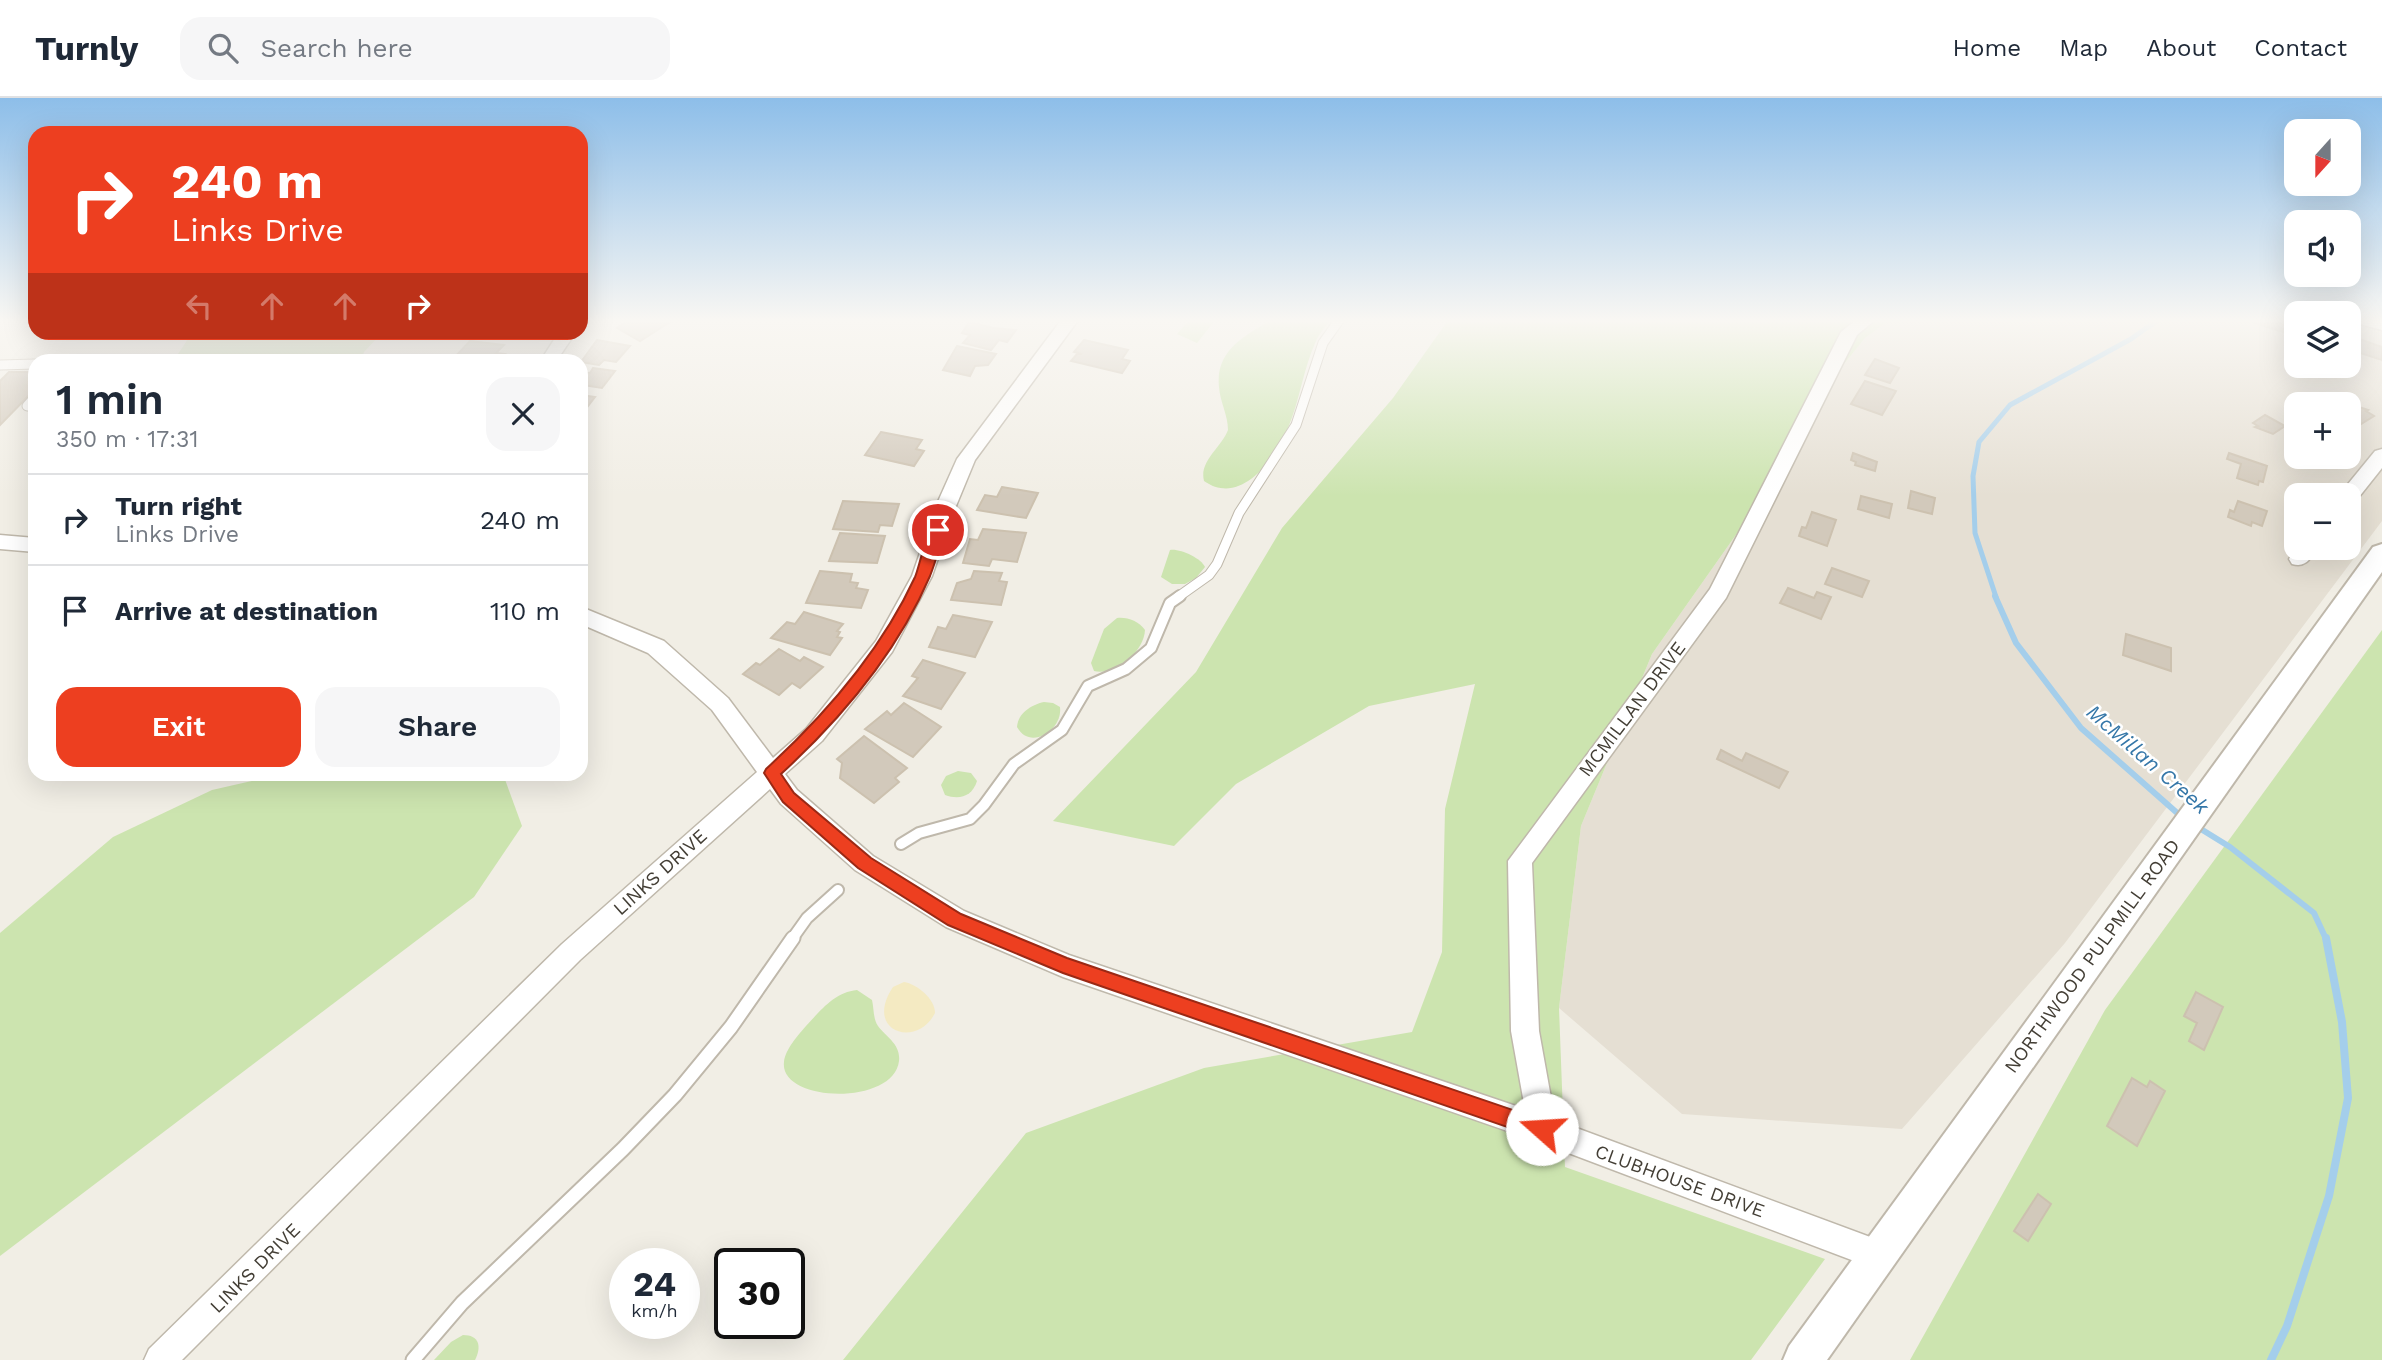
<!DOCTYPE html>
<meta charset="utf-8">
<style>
:root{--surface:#fff;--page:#f6f6f7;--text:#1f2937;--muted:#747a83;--line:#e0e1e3;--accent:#ed3f20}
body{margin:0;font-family:"Work Sans",sans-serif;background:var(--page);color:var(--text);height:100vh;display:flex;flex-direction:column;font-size:26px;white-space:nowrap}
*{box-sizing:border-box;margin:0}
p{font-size:23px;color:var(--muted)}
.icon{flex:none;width:38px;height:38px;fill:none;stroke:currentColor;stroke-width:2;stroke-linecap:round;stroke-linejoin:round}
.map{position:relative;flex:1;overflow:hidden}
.sheet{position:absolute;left:28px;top:256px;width:560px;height:427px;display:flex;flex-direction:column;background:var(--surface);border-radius:21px;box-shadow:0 7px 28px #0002}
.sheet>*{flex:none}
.top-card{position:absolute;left:28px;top:28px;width:560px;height:214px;border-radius:21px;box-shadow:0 7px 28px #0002;background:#ed3f20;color:#fff;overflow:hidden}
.needle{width:46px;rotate:201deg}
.buttons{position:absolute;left:2284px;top:21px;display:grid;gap:14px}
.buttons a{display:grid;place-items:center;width:77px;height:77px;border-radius:14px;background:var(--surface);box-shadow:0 7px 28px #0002;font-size:35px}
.speed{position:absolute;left:609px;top:1150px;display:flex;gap:14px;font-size:35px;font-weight:700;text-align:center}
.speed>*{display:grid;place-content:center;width:91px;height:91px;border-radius:50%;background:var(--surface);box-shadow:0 7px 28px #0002;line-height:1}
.speed small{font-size:18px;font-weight:400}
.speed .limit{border:4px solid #111;border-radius:10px;background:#fff;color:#111}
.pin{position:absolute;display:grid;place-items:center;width:60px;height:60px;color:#fff;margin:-30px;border:4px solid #fff;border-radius:50%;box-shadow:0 2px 7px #0007}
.me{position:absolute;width:77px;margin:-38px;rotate:289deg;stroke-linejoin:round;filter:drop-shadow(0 0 5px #0008)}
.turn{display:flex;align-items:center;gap:24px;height:147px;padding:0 28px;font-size:32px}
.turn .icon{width:91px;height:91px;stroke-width:2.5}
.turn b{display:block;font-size:49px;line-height:60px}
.lanes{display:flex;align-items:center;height:66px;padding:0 28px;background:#0003;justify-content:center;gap:35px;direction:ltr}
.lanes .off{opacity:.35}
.round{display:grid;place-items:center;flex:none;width:74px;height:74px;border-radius:21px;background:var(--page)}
.overview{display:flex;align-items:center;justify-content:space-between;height:119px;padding:0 28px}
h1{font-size:42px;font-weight:600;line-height:52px}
.cta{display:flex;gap:14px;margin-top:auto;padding:14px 28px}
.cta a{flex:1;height:80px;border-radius:21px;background:var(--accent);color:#fff;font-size:28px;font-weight:600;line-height:80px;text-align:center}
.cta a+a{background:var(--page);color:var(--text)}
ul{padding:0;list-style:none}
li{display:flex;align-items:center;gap:21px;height:91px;padding:0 28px;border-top:2px solid var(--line)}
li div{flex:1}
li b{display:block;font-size:26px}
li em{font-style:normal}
header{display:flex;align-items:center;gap:42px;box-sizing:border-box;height:98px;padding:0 35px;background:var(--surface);border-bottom:2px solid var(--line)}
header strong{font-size:33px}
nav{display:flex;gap:38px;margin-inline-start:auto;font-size:24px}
.search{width:490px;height:63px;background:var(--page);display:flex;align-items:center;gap:18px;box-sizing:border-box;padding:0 24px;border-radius:21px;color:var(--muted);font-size:26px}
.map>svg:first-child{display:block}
</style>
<header>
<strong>Turnly</strong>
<div class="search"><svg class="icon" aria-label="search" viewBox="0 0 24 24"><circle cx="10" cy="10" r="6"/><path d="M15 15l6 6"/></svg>Search here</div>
<nav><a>Home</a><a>Map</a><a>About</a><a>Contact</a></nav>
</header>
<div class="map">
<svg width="2382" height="1262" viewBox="0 0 2382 1262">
<rect width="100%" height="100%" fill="#f1eee5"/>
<path fill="#e5dfd3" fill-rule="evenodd" d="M1891,221H2296V268H2348L2349,221H2382V423L2065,845L1902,1031L1682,1016L1559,910L1581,728L1652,556L1752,414L1814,303L1865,240ZM2296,306H2348V359H2296ZM2296,397H2348V450H2296Z"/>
<g fill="#cce4af">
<path d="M1190,221H1216L1197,245L1177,236Z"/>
<path d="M1273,221H1332C1326,228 1320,234 1316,243C1303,271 1300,302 1288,330C1275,361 1241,409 1204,383C1199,363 1221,350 1228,332C1228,317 1220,304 1219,289C1215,252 1246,237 1273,221Z"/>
<path d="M1449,221H1891L1865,240L1814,303L1752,414L1652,556L1581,728L1559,910L1565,1069L1825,1161L1751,1262H843L1026,1035L1204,970L1412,934L1442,854L1445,711L1475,586L1369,608L1236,686L1174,748L1053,723L1196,574L1282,430L1393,300Z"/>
<path d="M192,235V234L382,235L364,254L361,262H174Z"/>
<path d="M1170,452C1179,450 1201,460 1205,469L1196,480L1185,486H1172L1161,479Z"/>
<path d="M1117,520C1128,519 1138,523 1145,532C1144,554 1115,578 1094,573L1091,565L1104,531Z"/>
<path d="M2382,532V1262H1910L2105,912Z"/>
<path d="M1044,604L1053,605L1060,609C1063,632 1030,653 1017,629C1018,615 1031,607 1044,604Z"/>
<path d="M958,673L971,675L977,683C972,699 959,702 945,697L941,687L946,678Z"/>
<path d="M283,676H503L522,728L474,799L0,1158V835L113,739L212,692Z"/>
<path d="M857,892L872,902C874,910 873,921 878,928C886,939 901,946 899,963C894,1008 779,1005 784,964C785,952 798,937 806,928C821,912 835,894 857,892Z"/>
<path d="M463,1237C479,1237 482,1248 475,1262H434L451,1244Z"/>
</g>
<path fill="#f4eac2" d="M904,884C917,886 935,901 935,915C917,951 863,934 893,889Z"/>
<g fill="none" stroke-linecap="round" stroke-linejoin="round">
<path stroke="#a4ceeb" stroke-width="5" d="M1996,499L1975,435L1973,378L1979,344L2010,307L2131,241L2159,221"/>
<g stroke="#a4ceeb" stroke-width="6">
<path d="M1995,498L2016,545L2081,630L2184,721"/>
<path d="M2196,728L2230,749L2314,815L2326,841"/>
</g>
<path stroke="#a4ceeb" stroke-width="8" d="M2271,1262L2287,1228L2329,1098L2348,1000L2342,924L2326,840"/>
</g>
<g fill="#d2c9bb" stroke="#ccc1af" stroke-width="2">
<path d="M630,221H663L670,224L640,243L617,230Z"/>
<path d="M2256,221H2288L2283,234L2255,225Z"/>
<path d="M969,224L994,230L1016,232L1007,244L999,242L991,252L963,245L970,237L962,235Z"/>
<path d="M2348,237L2382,249V262L2348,251Z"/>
<path d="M597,242L630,248L616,264L604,262L599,267L581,264Z"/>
<path d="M1084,242L1128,252L1122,261L1130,263L1122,275L1071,263L1077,256H1082L1074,254Z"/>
<path d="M470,243L504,247L496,255L505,256L500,262H452Z"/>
<path d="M957,248L996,256L988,267L975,268L970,278L943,272Z"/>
<path d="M1875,261L1899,270L1890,285L1865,277Z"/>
<path d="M593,270L615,273L602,290L583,287L581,290V274L590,275Z"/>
<path d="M9,274H35V291L0,327V283Z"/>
<path d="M1865,283L1896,293L1882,317L1851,306Z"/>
<path d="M581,297L595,299L581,317Z"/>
<path d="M2353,307L2368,312L2366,313L2374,318L2361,326L2348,319V309Z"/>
<path d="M2265,317L2285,328L2273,336L2255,329L2258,328L2253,325Z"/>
<path d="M881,334L922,342L916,351L924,353L914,368L865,357Z"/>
<path d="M1853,355L1877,364L1875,373L1855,367L1856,364L1851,362Z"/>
<path d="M2229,355L2267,368L2263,384L2259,383L2258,387L2237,380L2241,366L2227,361Z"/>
<path d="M1002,389L1038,395L1026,420L977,412L985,397L997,399Z"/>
<path d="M1911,393L1935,400L1932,416L1908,410Z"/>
<path d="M1861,398L1892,406L1889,420L1858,411Z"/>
<path d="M843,403L899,406L892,428L880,427L878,434L833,431Z"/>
<path d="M2238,403L2267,413L2262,428L2252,424L2251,428L2228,419L2230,412L2234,414Z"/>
<path d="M1812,414L1836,422L1827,448L1799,438L1802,429L1806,430Z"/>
<path d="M983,431L1026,435L1017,464L992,461L989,468L963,465L970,441L978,442Z"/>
<path d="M840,435L885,438L877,465L829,463Z"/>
<path d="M1832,470L1869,483L1862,499L1825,486Z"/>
<path d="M820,473L852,476L850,484L858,485L856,490L868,492L861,510L806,505Z"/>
<path d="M974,473L1002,475L999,483L1007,484L1001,507L951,502L957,485L971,481Z"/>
<path d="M1788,490L1814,500L1817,494L1831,499L1821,521L1780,505Z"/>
<path d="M804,514L843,526L837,533L840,534L837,539L842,540L830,557L771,540L787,524L795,526Z"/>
<path d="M953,517L992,524L975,559L929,549L938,529L946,531Z"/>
<path d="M2126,536L2171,550V573L2123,557Z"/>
<path d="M779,551L800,563L804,559L823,569L800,590L792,585L779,597L743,576L756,565L760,567Z"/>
<path d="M923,562L965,575L941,611L903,598L918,580L912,578Z"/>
<path d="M904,605L941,629L913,659L865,631L887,613L891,617Z"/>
<path d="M864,638L907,670L895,680L899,684L874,705L840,680L842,665L837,661Z"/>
<path d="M1721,652L1742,663L1746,655L1788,674L1779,690L1717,661Z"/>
<path d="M2196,894L2223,909L2204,952L2189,943L2197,925L2184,918Z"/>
<path d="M2132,980L2147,989L2150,983L2165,993L2137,1048L2107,1028Z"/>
<path d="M2038,1096L2051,1106L2028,1143L2014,1133Z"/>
</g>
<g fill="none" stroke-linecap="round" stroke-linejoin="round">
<g stroke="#bfb8ab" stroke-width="11">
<g id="service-far2">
<path d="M0,267L35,266"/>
<path d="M35,299L27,308H35"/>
<path d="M1178,499L1209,477L1217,466L1239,415L1296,327L1323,245L1340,221"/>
</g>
</g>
<g stroke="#bfb8ab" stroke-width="14">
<g id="service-far1">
<path d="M901,746L919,735L970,721L984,707L1014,666L1062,632L1088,588L1126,571L1151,550L1170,505L1180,498"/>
<path d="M792,841L807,820L838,792"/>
</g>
</g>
<g stroke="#bfb8ab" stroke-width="17">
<path id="service" d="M413,1262L462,1205L623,1051L675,997L731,929L793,840"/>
</g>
<g stroke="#bfb8ab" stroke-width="3">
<g id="minor">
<path d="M581,221H591L581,227Z"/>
<path d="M1062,221H1079L975,362L956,408L932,478L892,554L822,643L785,676L797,692L873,758L964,813L1069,857L1525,1011L1511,933L1508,763L1710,491L1841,234L1857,221H1876L1857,237L1726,500L1532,765L1539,933L1555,1022L1889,1146L1893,1157L1889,1168L1878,1172L1542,1045L1063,879L946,829L855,772L781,706L770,691L580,862L182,1262H144L149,1251L562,846L757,674L712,612L648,555L581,526V509L664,543L728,600L773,660L806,631L876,543L912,478L936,408L957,361Z"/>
<path d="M2354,221L2382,222V232L2356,225Z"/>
<path d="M559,234H576L557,262H541Z"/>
<path d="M2382,351V370L2355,404L2348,405V397H2339L2375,353Z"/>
<path d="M0,437L35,440V454L0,451Z"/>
<path d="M2296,450H2317C2310,461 2306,470 2292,466L2289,461Z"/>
</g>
</g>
<g stroke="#bfb8ab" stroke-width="4">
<path id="tertiary" d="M2382,446V474L1827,1262H1783L1789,1248L2373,449Z"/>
</g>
<use href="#service-far2" stroke="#fff" stroke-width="9"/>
<use href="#service-far1" stroke="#fff" stroke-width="10"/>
<use href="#service" stroke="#fff" stroke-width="13"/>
<use href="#minor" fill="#fff" fill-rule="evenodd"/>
<use href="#tertiary" fill="#fff" fill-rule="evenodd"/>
</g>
<linearGradient id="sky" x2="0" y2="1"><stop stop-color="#8dbee9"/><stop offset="0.56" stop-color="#f9f7f3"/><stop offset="1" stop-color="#f9f7f3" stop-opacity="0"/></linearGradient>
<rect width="2382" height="398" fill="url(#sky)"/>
<path fill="#ed3f20" stroke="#9a2915" stroke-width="2" d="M938,427L945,432C940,447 936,463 930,478C898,553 841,621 781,676L794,695L871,760L961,816L1067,860L1542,1022L1549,1025L1552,1031L1549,1038L1542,1041L1063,875L948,827L858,770L783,704L764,675L766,671C825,617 881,553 915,479C920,467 926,431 938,427Z"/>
<g text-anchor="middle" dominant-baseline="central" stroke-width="5" stroke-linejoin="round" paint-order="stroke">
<g font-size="19" fill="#433e35" stroke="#fff">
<text transform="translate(1632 611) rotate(-53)">MCMILLAN DRIVE</text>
<text transform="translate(660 774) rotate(-42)">LINKS DRIVE</text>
<text transform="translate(2092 858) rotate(-54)">NORTHWOOD PULPMILL ROAD</text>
<text transform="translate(1680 1083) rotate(20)">CLUBHOUSE DRIVE</text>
<text transform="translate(255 1170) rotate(-45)">LINKS DRIVE</text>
</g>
<g font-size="21" font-style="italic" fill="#3577a8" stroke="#fff">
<text transform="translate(2148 661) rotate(41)">McMillan Creek</text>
</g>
</g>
</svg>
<div class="buttons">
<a><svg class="needle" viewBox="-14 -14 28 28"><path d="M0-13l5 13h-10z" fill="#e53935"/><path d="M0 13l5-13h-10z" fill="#747a83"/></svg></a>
<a><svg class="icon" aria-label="sound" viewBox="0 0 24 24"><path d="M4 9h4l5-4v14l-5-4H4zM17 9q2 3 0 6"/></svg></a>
<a><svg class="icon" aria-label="layers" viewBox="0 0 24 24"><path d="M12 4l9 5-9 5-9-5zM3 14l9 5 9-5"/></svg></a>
<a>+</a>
<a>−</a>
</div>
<div class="speed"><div>24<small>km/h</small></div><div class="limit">30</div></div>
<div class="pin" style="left:938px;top:432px;background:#d93025"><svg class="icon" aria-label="arrive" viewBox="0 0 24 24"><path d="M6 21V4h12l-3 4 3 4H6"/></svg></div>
<svg class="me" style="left:1542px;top:1031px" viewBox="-20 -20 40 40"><circle r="19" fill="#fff"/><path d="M0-13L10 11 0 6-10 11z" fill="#ed3f20"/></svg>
<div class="top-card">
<div class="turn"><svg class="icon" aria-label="right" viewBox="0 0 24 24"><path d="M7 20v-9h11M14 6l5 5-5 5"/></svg><div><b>240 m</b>Links Drive</div></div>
<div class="lanes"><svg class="icon off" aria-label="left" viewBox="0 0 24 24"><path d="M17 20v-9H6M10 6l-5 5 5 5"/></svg><svg class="icon off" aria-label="ahead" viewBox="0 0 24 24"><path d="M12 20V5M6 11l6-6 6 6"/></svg><svg class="icon off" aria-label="ahead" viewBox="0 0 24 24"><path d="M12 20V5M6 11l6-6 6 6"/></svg><svg class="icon" aria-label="right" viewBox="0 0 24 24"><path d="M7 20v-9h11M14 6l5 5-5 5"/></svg></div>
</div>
<section class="sheet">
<div class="overview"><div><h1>1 min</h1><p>350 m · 17:31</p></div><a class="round"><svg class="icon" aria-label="close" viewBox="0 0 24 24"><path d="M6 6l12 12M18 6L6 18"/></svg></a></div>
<ul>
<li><svg class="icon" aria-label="right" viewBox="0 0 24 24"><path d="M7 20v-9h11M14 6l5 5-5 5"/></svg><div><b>Turn right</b><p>Links Drive</p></div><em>240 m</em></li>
<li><svg class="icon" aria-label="arrive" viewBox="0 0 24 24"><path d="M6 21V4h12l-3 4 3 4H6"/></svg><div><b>Arrive at destination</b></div><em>110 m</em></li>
</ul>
<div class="cta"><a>Exit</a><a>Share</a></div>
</section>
</div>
